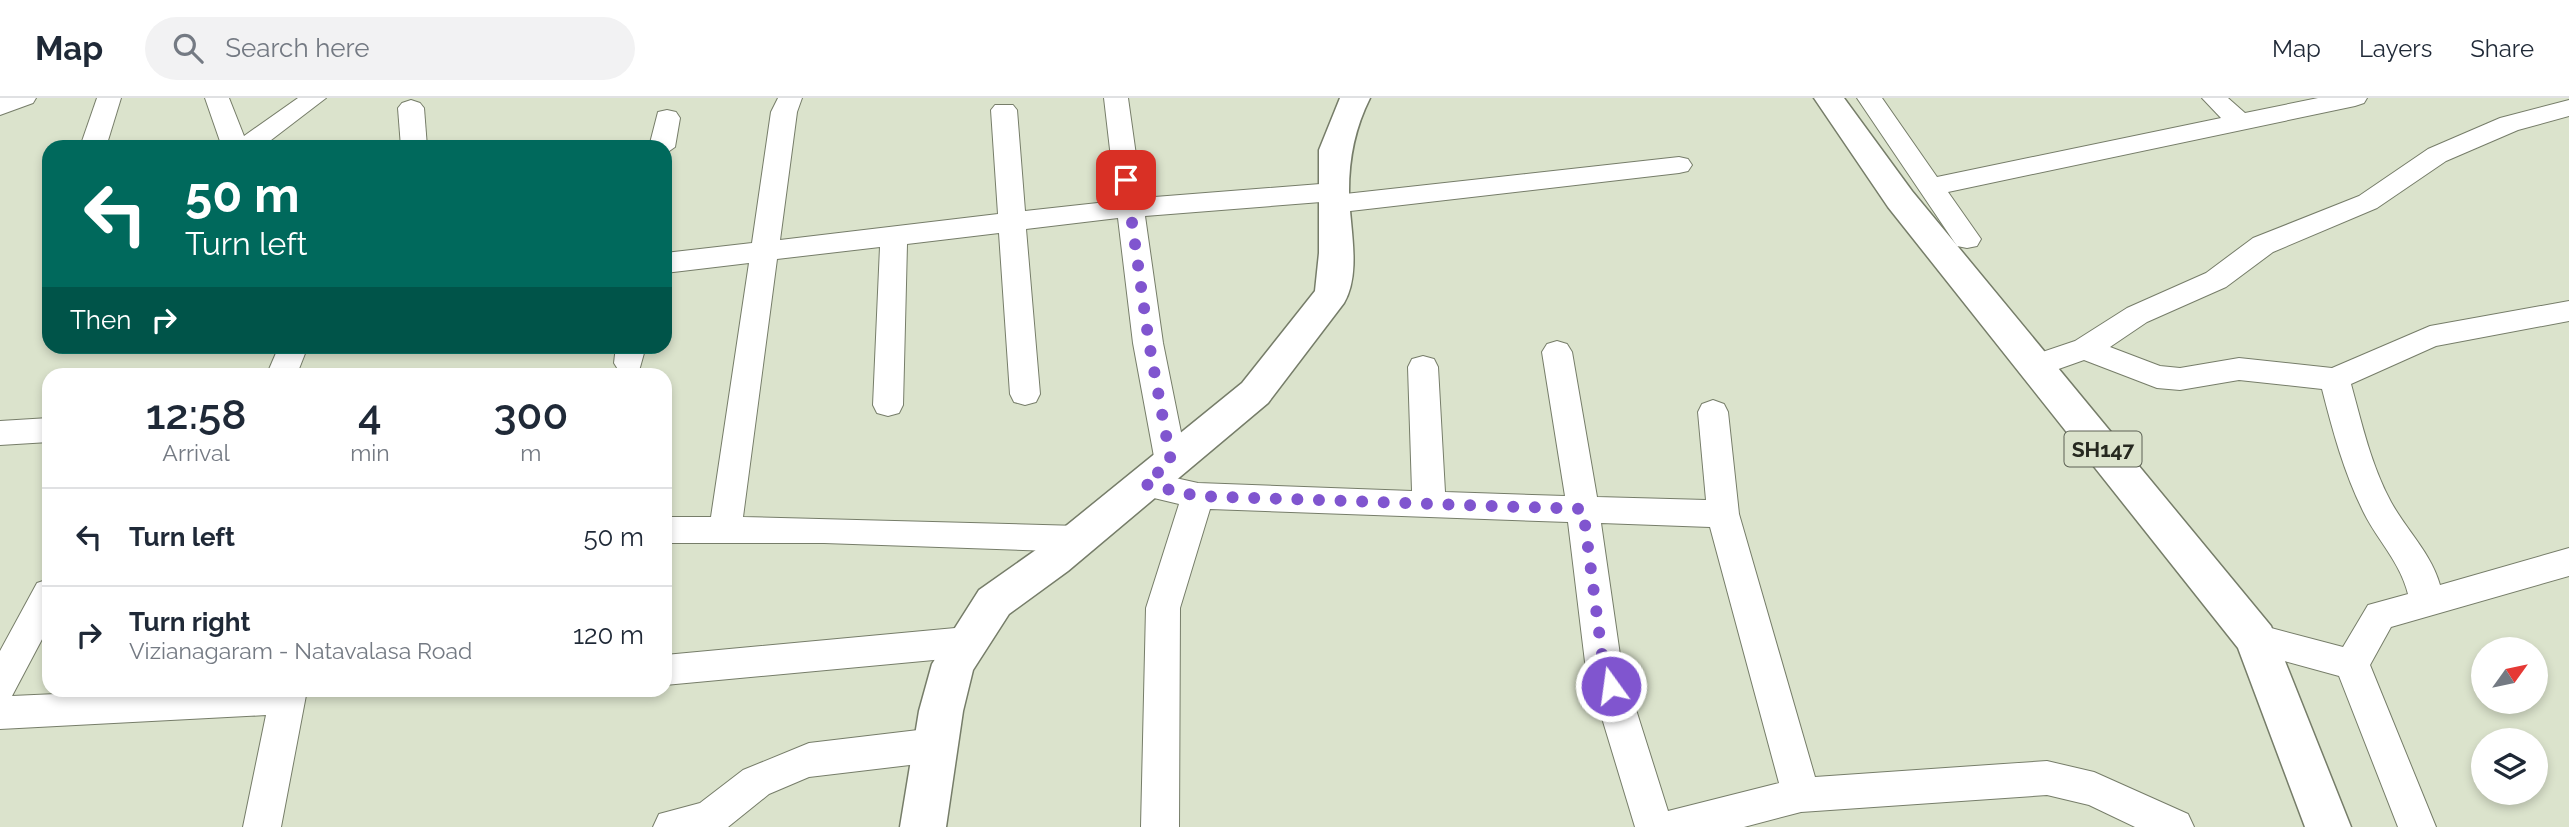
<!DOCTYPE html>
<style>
:root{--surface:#fff;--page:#f2f2f3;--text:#1f2937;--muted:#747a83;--line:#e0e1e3}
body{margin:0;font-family:Raleway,sans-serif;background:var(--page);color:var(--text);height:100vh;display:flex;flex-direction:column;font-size:26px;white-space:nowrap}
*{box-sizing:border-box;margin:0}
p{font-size:23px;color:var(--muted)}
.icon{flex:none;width:38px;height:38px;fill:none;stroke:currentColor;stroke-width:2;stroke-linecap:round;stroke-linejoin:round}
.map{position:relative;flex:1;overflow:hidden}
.side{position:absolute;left:42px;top:270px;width:630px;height:329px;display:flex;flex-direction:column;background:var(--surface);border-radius:21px;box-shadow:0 4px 10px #0003}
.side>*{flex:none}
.top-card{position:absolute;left:42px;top:42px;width:630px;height:214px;border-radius:21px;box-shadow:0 4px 10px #0003;background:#00695c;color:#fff;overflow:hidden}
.needle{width:46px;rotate:57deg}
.controls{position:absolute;left:2471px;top:539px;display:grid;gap:14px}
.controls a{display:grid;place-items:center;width:77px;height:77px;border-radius:50%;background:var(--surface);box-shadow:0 4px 10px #0003;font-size:35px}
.pin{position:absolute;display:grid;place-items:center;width:60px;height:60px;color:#fff;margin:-30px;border-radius:14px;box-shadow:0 4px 10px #0006}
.me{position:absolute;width:77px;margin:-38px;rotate:346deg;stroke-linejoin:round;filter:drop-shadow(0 0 5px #0008)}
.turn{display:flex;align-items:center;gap:24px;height:147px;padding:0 28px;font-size:32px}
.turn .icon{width:91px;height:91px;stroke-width:2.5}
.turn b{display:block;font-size:49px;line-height:60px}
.then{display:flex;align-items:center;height:66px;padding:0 28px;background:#0003;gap:14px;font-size:26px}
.eta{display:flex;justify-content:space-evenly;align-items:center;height:119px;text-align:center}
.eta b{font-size:42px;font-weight:600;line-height:49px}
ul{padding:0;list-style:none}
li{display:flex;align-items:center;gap:21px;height:98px;padding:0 28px;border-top:2px solid var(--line)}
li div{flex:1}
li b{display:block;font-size:26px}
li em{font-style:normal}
header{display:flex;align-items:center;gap:42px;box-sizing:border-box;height:98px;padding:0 35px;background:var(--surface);border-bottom:2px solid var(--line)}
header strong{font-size:33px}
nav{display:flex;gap:38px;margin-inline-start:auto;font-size:24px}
.search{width:490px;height:63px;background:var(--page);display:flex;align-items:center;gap:18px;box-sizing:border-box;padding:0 24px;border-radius:38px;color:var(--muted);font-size:26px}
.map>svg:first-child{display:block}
</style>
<header>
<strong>Map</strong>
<div class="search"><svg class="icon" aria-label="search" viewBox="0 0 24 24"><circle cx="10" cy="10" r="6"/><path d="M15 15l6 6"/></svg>Search here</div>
<nav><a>Map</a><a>Layers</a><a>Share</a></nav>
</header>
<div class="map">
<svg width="2569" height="729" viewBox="0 0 2569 729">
<rect width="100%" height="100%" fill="#dbe3cc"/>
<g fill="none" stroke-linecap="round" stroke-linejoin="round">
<g stroke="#767d69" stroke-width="2">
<g id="minor">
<path d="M0,0H36L33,5L0,17Z"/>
<path d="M97,0H121L106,49H80Z"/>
<path d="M205,0H229L244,38L298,0H326L262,49H222Z"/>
<path d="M778,0H802L797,14L780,142L998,116L991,12L995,7H1013L1017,12L1025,113L1116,103L1104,0H1128L1142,100L1333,85L1342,88L1345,96L1679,59L1688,61L1692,67L1688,73L1679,75L1333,115L1324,112L1321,104L1145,118L1163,245L1187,364L1182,373L1171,376L1160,373L1155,364L1133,245L1118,120L1026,131L1040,296L1036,304L1025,307L1014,304L1010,296L999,135L907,146L903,307L899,315L888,318L877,315L873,307L880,149L777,161L743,419L1079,428L1091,432L1095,441L1091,450L1079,454L824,445H665V419H711L749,165L665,175V155L752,145L771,14Z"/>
<path d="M1857,0H1882L1937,79L2221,20L2202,0H2228L2245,15L2318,0H2367L2364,5L2355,8L1948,94L1981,141L1977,148L1967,150L1957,148Z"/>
<path d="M411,2L420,5L424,10L427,49H401L398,10L402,5Z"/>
<path d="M2569,2V18L2518,32L2446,63L2377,110L2273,154L2226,189L2147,224L2110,249L2160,268L2180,270L2239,260L2332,270L2430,228L2569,203V223L2436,248L2351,286C2362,326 2371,367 2391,404C2407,433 2431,455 2440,487L2569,450V478L2391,529L2370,567L2436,729H2398L2339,578L2244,552L2239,541L2244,530L2256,526L2343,549L2368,507L2408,496C2400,464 2378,443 2364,415C2344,375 2333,334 2322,291L2239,282L2180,292L2157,290L2084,262L2036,279L2025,276L2021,268L2025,260L2075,243L2127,210L2206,175L2253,140L2359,98L2428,51L2500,20Z"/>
<path d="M667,12L676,14L680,20L675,49L665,56V49H649L658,14Z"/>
<path d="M1557,243L1567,246L1572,254L1597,399L1706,402L1698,314L1702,306L1713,302L1724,306L1728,314L1739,416L1815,679L2047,663L2094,674L2188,716L2194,729H2135L2089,707L2047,697L1801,714L1744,729H1635L1585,564L1568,424L1210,411L1180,510L1179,729H1141L1146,510L1179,406L1133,395L1128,386L1133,377L1144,373L1198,385L1412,393L1408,269L1412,261L1423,258L1434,261L1438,269L1445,394L1565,398L1542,254L1547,246ZM1601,425L1710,429L1779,685L1668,713L1621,564Z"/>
<path d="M279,248H308L297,276H267Z"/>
<path d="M616,248H646L639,273L629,276L619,273L614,265Z"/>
<path d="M49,320V344L0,347V323Z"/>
<path d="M49,481V528L12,598L145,592H307L281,729H243L266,617L0,631V553L37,485Z"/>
<path d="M966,529L978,533L983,544L978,555L966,559L665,587V557Z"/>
<path d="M935,630L948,635L953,647L948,659L935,664L809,679L769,696L728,729H653L659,716L700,705L743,672L809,645Z"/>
</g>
</g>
<g stroke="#767d69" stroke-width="3">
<g id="major">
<path d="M1340,0H1370C1355,30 1349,59 1349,93C1349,127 1362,174 1344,205L1268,305L1068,473L1009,516L973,572L963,613L946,729H900L919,613L932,566L979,492L1040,449L1242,285L1315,193L1319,155V52Z"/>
<path d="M1814,0H1844L1912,93L2271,528L2351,729H2305L2238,550L1888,109Z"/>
</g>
</g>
<use href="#minor" fill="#fff" fill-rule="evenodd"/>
<use href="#major" fill="#fff" fill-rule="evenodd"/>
</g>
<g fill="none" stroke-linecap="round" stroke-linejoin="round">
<path stroke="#8055cf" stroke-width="12" stroke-dasharray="0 21.6" d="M1126,82L1149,245L1171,364L1144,386L1198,398L1583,411L1603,564L1611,588"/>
</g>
<g text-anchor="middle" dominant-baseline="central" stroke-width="5" stroke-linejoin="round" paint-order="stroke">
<rect fill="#dbe3cc" stroke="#5c6154" stroke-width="2" x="2064.5" y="333.5" width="77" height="35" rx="5"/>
<g font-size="21" font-weight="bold" fill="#262920">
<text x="2103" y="351">SH147</text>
</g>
</g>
</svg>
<div class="controls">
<a><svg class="needle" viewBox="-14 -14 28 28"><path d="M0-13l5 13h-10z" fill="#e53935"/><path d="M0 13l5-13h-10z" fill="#747a83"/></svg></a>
<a><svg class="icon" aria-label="layers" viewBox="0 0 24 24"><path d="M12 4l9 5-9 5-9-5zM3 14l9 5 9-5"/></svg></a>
</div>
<div class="pin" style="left:1126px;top:82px;background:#d93025"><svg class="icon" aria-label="arrive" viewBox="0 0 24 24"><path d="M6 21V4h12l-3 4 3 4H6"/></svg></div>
<svg class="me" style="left:1611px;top:588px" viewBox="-20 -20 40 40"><circle r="17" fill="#8055cf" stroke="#fff" stroke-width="3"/><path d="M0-11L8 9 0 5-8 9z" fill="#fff"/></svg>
<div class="top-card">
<div class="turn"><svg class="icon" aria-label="left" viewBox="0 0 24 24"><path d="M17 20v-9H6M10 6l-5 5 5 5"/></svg><div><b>50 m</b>Turn left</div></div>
<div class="then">Then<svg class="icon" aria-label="right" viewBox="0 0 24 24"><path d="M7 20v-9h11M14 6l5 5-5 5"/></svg></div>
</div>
<section class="side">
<div class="eta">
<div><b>12:58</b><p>Arrival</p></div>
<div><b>4</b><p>min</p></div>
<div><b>300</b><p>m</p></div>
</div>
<ul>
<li><svg class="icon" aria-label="left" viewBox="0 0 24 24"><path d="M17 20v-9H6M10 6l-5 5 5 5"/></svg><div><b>Turn left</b></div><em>50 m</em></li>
<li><svg class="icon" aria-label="right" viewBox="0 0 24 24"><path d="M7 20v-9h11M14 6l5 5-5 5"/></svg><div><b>Turn right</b><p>Vizianagaram - Natavalasa Road</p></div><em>120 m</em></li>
</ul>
</section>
</div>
